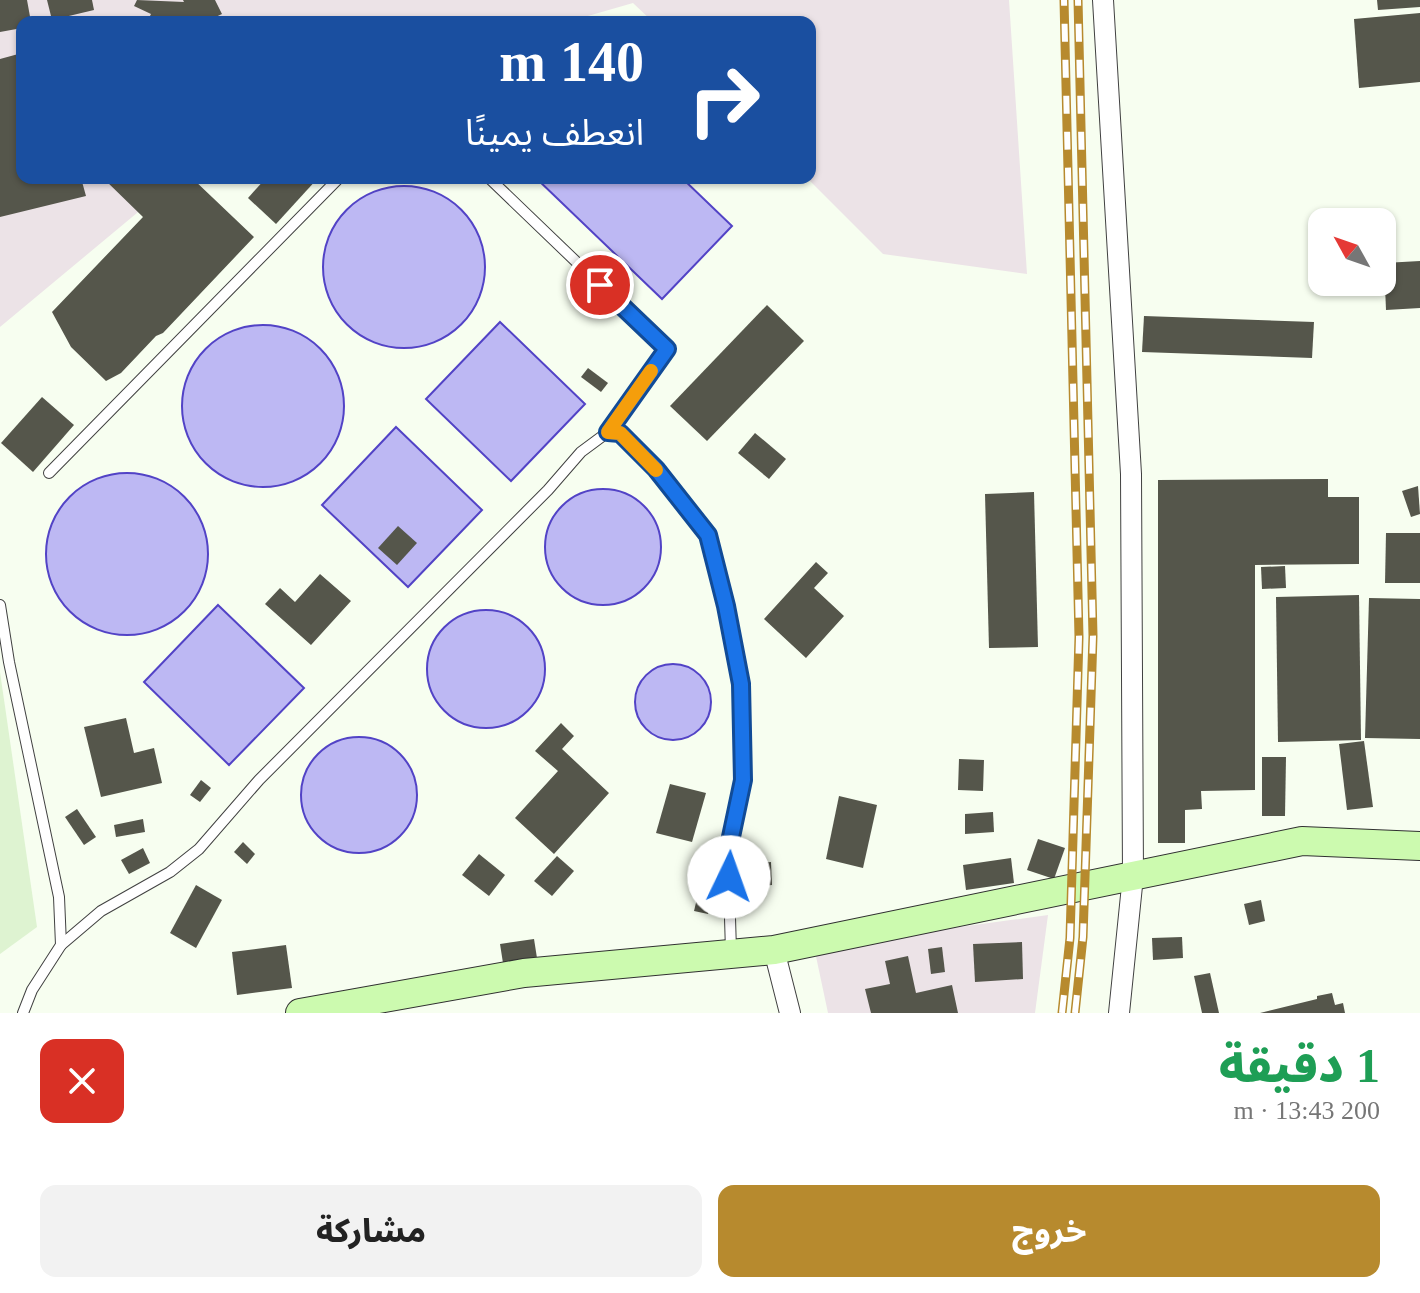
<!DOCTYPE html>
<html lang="ar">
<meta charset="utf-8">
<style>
:root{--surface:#fff;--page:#f2f2f2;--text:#222;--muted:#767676;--accent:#b78a2e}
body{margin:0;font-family:"Times New Roman","Noto Sans Arabic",serif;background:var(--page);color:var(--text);direction:rtl;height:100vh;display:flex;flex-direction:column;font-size:30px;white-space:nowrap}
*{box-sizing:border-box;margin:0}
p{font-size:26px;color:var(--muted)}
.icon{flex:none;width:44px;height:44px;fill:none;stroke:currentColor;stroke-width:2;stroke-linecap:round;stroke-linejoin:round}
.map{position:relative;height:1013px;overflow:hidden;direction:ltr}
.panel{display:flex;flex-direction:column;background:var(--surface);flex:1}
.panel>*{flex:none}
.banner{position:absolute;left:16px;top:16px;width:800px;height:168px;border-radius:16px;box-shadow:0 2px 6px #0004;direction:rtl;background:#1a4fa0;color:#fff;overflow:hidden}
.needle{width:52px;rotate:310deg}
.fabs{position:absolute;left:1308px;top:208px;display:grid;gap:16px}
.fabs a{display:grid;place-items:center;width:88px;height:88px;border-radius:16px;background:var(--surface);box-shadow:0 2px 6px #0004;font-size:40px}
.pin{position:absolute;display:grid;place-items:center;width:68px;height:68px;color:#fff;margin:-34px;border:4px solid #fff;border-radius:50%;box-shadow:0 2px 8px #0007}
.me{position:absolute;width:88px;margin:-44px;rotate:3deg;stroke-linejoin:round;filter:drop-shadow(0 0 6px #0008)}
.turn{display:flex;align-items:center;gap:28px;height:168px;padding:0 40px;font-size:36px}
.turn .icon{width:104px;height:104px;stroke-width:2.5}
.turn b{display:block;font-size:56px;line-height:68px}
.round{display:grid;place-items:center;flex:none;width:84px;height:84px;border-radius:16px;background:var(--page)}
.headline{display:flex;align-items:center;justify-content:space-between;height:136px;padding:0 40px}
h1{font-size:48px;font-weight:800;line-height:60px;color:#1e9e55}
.primary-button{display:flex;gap:16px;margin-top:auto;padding:16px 40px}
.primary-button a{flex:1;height:92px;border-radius:16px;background:var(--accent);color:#fff;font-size:32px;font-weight:800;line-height:92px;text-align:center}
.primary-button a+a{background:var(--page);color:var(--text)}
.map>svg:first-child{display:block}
</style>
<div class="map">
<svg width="1420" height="1013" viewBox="0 0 1420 1013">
<rect width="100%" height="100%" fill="#f7fef0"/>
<g fill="#ece3e7">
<path d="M0,0H1009L1027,274L883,254L807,178H810V22H653L633,3L567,22H22V178H179L0,327Z"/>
<path d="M1048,915L1035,1013H828L814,947Z"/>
</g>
<path fill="#def3d1" d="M0,672L37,927L0,954Z"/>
<g fill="#bdb8f3" stroke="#5243c6" stroke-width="2">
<path d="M536,178H682L732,226L662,299Z"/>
<circle cx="404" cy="267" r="81"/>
<path d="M500,322L585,404L511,481L426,399Z"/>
<circle cx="263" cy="406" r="81"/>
<path d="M396,427L482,510L408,587L322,505Z"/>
<circle cx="127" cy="554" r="81"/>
<circle cx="603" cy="547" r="58"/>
<path d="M218,605L304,688L229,765L144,682Z"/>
<circle cx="486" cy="669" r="59"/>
<circle cx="673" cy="702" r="38"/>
<circle cx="359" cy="795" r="58"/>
</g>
<g fill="#55564b">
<path d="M0,0H27L31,22H22V28L0,32Z"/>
<path d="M47,0H92L94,10L52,20Z"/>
<path d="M137,0L184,2L183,0H215L222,14L205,22H194L192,18L190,22H147L151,14L134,6Z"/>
<path d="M1377,0H1420V7L1378,10Z"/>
<path d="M1420,13V82L1359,88L1354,19Z"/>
<path d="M22,53V178H81L86,196L0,217V59Z"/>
<path d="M103,178H192L254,237L163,333L156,336L121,373L106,381L71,347L52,312L143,217Z"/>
<path d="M266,178H318L276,224L248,198Z"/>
<path d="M1420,261V308L1386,310L1384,263Z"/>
<path d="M767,305L804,341L707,441L670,406Z"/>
<path d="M1144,316L1314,322L1312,358L1142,352Z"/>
<path d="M588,368L608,383L601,392L581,377Z"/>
<path d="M42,397L74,425L33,472L1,443Z"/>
<path d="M755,433L786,459L769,479L738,453Z"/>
<path d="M1328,479V497H1359V564L1255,565V790L1201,791L1202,809L1185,810V843H1158V480Z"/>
<path d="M1418,486L1420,514L1411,517L1402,491Z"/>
<path d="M1034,492L1038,647L989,648L985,494Z"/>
<path d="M398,526L417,543L397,565L378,548Z"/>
<path d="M1386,533H1420V583H1385Z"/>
<path d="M816,562L828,573L814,588L844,616L806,658L764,619Z"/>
<path d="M1285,566L1286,588L1262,589L1261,567Z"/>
<path d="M320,574L351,601L311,645L265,604L280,588L295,602Z"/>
<path d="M1359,595L1361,740L1278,742L1276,597Z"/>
<path d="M1369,598L1420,599V739L1365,738Z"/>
<path d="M126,718L134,753L154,748L162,783L101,797L84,727Z"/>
<path d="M561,723L574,736L562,749L609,793L554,854L515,818L558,771L535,751Z"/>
<path d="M1364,741L1373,807L1347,810L1339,744Z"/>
<path d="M1262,757H1286L1285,816H1262Z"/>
<path d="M959,759L984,760L983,791L958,790Z"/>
<path d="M201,780L211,788L200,802L190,795Z"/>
<path d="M670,784L706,793L692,842L656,833Z"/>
<path d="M839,796L877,805L863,868L826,859Z"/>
<path d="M77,809L96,837L84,845L65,817Z"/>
<path d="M993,812L994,832L965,834V814Z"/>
<path d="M143,819L145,832L116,837L114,825Z"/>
<path d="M1038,839L1065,848L1054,879L1027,870Z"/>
<path d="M243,842L255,854L247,864L234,852Z"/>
<path d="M143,848L150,863L129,874L121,860Z"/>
<path d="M479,854L505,875L489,896L462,875Z"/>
<path d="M557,856L574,871L552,896L534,881Z"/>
<path d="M1011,858L1014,883L966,890L963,865Z"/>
<path d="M771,862L772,885L751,887L750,864Z"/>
<path d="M196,885L222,900L196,948L170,933Z"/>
<path d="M700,886L714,889L708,914L694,911Z"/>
<path d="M1261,900L1265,921L1249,925L1244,904Z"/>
<path d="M1182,937L1183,958L1153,960L1152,938Z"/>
<path d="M534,939L537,958L503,963L500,944Z"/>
<path d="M1022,942L1023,979L975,982L973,944Z"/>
<path d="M286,945L292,988L237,995L232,952Z"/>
<path d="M942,947L945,972L931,974L928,949Z"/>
<path d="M908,956L916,993L952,985L958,1013H871L865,989L890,984L885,961Z"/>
<path d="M1210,973L1219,1013H1202L1194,976Z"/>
<path d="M1332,993L1335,1005L1343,1003L1345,1013H1260L1317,999V996Z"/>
</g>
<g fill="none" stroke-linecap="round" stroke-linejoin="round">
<g stroke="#414141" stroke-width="12">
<g id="lane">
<path d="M489,178L667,349L608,432"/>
<path d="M49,473L339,178"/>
<path d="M0,605L9,662L59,897L61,945L32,990L23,1013"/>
<path d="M61,945L101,911L170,872L199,849L259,780L548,490L581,452L608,432L620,433L656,469L708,535L726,606L741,684L743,780L728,851L731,951"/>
</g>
</g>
<g stroke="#414141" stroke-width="22">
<g id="street">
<path d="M1103,0L1131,474L1133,876L1119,1013"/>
<path d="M774,950L790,1013"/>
</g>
</g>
<g stroke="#303030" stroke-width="30">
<path id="secondary" d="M300,1013L524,973L774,950L1302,841L1420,846"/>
</g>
<use href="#lane" stroke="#fff" stroke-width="10"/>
<use href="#street" stroke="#fff" stroke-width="20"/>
<use href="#secondary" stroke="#ccfaaf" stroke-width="28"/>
<g stroke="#b78a2e" stroke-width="9">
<g id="rail">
<path d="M1062,1013L1070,938L1079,637L1064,0"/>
<path d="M1075,1013L1083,937L1093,636L1078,0"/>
</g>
</g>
<use href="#rail" stroke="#fff" stroke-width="6" stroke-dasharray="18" stroke-linecap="butt"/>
</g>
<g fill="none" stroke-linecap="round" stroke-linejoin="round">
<g stroke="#114b97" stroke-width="20">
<path id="route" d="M600,285L667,349L608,432L620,433L656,469L708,535L726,606L741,684L743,780L728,851L729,877"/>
</g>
<use href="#route" stroke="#1a73e8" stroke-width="14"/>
<path stroke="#f59e0b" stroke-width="14" d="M651,371L608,432L620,433L656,470"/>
</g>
</svg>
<div class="fabs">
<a><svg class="needle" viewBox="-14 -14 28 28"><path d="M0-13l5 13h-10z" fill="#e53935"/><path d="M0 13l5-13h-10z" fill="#767676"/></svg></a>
</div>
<div class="pin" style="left:600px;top:285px;background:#d93025"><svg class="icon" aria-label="arrive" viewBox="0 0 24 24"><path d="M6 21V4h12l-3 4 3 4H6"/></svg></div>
<svg class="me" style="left:729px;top:877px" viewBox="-20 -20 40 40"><circle r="19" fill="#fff"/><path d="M0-13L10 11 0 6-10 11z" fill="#1a73e8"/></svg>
<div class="banner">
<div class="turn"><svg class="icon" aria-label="right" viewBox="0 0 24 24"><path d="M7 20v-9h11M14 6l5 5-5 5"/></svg><div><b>140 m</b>انعطف يمينًا</div></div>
</div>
</div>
<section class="panel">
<div class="headline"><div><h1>1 دقيقة</h1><p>200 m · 13:43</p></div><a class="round" style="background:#d93025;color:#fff"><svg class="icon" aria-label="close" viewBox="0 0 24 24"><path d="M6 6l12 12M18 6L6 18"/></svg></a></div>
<div class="primary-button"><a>خروج</a><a>مشاركة</a></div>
</section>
